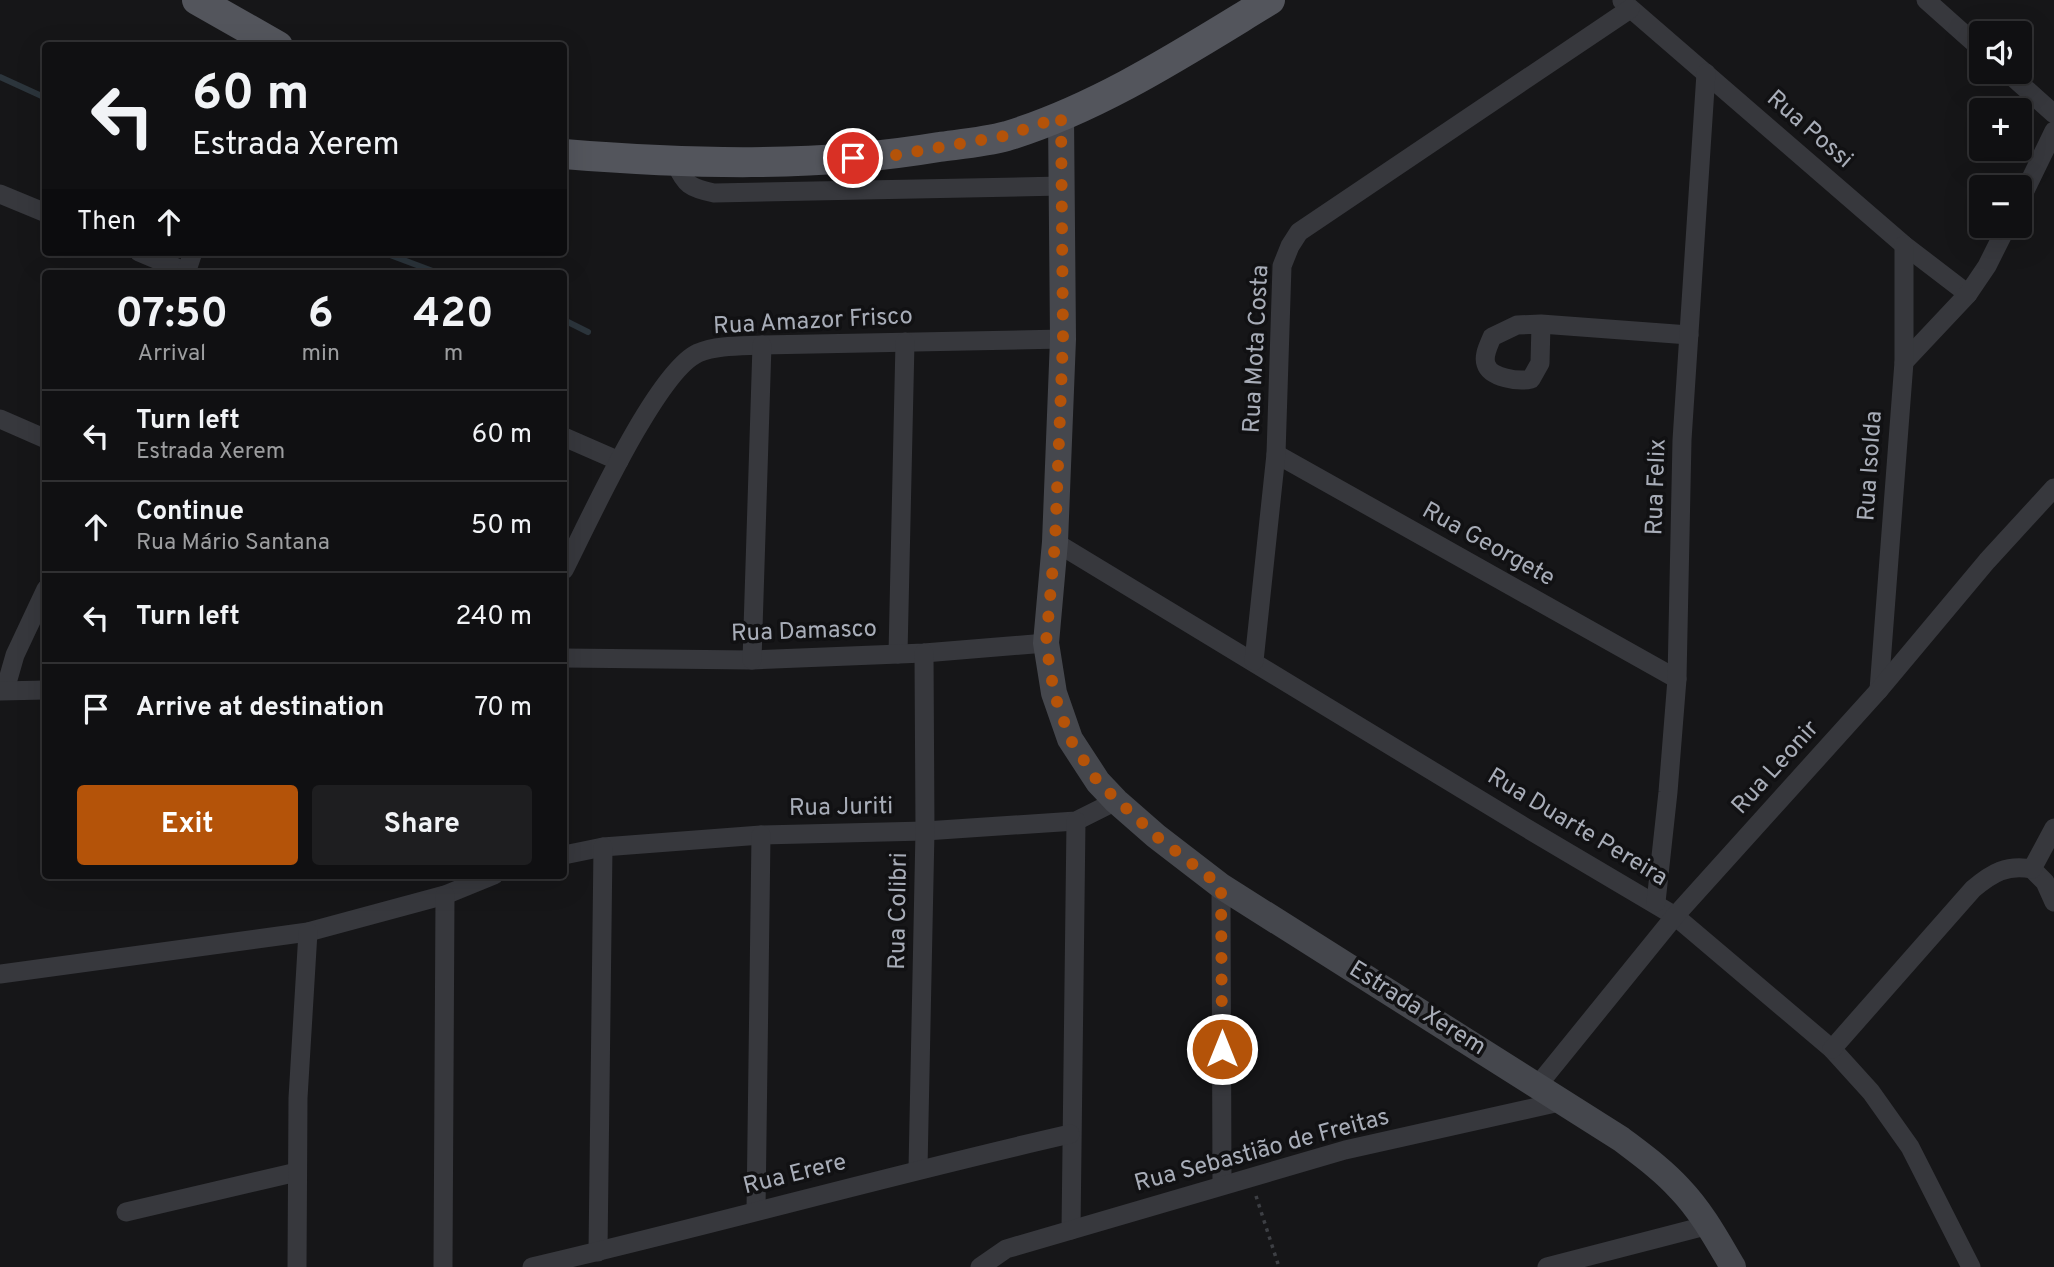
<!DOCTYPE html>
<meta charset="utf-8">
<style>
:root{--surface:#101012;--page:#1e1e20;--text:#f1f3f6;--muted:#9c9d9f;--line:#303032;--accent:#b45309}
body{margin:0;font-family:Overpass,sans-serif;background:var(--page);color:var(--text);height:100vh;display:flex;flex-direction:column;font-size:26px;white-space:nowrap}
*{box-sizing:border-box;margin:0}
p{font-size:23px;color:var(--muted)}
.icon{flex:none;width:38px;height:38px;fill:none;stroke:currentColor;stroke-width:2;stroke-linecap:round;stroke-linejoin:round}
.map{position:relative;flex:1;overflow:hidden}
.sheet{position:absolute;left:42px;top:270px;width:525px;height:609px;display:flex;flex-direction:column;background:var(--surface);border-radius:7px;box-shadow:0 7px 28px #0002,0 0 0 2px var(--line)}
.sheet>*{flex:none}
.banner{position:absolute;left:42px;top:42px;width:525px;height:214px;border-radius:7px;box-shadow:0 7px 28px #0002,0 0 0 2px var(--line);background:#101012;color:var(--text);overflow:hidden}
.buttons{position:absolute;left:1969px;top:21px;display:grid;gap:14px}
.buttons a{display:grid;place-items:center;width:63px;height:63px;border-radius:7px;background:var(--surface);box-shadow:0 7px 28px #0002,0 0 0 2px var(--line);font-size:35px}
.pin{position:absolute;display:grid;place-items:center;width:60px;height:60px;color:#fff;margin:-30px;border:4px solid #fff;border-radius:50%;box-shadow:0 2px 7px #0007}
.me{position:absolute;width:77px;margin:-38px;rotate:0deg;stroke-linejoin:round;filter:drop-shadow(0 0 5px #0008)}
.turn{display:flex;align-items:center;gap:24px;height:147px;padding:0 35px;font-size:32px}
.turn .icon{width:91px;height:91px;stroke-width:2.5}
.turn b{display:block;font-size:49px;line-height:60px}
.then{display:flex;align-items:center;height:66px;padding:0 35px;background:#0003;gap:14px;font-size:26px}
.eta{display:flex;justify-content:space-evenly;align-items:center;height:119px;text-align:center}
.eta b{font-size:42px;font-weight:700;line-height:49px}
.cta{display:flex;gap:14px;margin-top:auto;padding:14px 35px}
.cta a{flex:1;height:80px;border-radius:7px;background:var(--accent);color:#fff;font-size:28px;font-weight:700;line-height:80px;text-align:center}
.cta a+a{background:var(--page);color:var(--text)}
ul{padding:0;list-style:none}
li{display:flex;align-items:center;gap:21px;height:91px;padding:0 35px;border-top:2px solid var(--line)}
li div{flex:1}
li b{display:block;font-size:26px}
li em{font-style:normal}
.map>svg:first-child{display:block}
</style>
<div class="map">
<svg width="2054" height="1267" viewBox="0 0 2054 1267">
<rect width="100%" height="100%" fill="#161618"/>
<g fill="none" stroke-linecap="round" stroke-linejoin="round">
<g stroke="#2c353c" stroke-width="6">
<path d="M0,77L46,98"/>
<path d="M382,252L438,273"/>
<path d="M564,320L588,332"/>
</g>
<path stroke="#3d3f44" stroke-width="3.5" stroke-dasharray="3.5 5" stroke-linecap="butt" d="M1256,1196L1279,1267"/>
<g stroke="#37383d" stroke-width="19">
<path d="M1926,0L1981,49"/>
<path d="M1622,1L1904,245L1968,294"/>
<path d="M2007,72L2054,114"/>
<path d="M675,162C685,185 690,188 714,193L1062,186"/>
<path d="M0,194L46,213"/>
<path d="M2020,201L2054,131"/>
<path d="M139,252L189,273"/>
<path d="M186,273L193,252"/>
<path d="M1541,324L1540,363L1531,379C1519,382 1490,378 1486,364C1483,355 1489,345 1492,337L1517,325L1541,324L1689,335"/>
<path d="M1904,362L1968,294L1987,266L2007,226"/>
<path d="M0,419L46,439"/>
<path d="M564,437L619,461"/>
<path d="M1276,454L1677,679"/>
<path d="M1055,542L1523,826L1675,916L1832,1049L1871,1092L1910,1147L1971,1267"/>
<path d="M564,570C587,525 656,372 698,353C717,345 741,346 762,345L1063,339"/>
<path d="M898,654L905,342"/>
<path d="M564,658L752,660L924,653L1046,643"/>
<path d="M752,660L762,345"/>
<path d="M1254,661L1276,454L1282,266L1290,246L1299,232L1630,9"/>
<path d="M5,690L15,655L46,589"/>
<path d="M1879,690L1904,362V245"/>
<path d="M0,691L46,690"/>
<path d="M564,855L603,847L761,835L925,831L1076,821L1116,801"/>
<path d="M2032,869L2045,882L2054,902"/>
<path d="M1221,886L1222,1185"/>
<path d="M1656,902L1668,792L1677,679L1682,440L1706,73"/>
<path d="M0,974L308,932L445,895L494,875"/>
<path d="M1832,1049L1973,889C1992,873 2007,864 2032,869L2054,828"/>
<path d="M1538,1085L1675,916L1879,690L1987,561L2054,488"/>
<path d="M918,1169L925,831L924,653"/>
<path d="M756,1211L761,835"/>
<path d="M126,1212L297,1172"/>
<path d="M1071,1230L1076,821"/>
<path d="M598,1252L603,847"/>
<path d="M297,1267L298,1098L308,932"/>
<path d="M443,1267L445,895"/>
<path d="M532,1267C712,1225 890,1175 1070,1134"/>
<path d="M980,1267L1006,1249L1345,1150L1564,1101"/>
<path d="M1547,1267L1709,1225"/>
</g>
<path stroke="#45474d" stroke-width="26" d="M1061,117L1063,339L1055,542L1046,643L1054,693L1070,739L1098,782L1116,801L1156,836L1221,886L1621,1139C1642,1155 1663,1170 1680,1189C1702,1212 1717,1240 1733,1267"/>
<g stroke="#53555c" stroke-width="30">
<path d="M197,0L278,46"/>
<path d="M564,154C688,164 815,168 939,147C961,144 985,142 1007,136C1101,107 1186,51 1270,0"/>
</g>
</g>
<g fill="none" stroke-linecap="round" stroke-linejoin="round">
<path stroke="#b45309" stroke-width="12" stroke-dasharray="0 21.6" d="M853,158L896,155L1004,136L1061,117L1063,339L1055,542L1046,643L1054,693L1070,739L1098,782L1156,836L1221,886L1222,1049"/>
</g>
<g text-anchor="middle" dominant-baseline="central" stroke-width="7" stroke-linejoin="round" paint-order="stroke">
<g font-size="24" fill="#a8adb8" stroke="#111113">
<text transform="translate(1809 130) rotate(41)">Rua Possi</text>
<text transform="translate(813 322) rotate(-3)">Rua Amazor Frisco</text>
<text transform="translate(1257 349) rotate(-87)">Rua Mota Costa</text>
<text transform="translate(1871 466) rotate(-86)">Rua Isolda</text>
<text transform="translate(1657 487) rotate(-88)">Rua Felix</text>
<text transform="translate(1488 545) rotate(29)">Rua Georgete</text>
<text transform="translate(804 632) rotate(-2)">Rua Damasco</text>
<text transform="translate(1776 768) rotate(-48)">Rua Leonir</text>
<text transform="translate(841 808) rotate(-1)">Rua Juriti</text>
<text transform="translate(1577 828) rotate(31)">Rua Duarte Pereira</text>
<text transform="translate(899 911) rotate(-89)">Rua Colibri</text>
<text transform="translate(1417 1009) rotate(32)">Estrada Xerem</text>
<text transform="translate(1262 1151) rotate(-15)">Rua Sebastião de Freitas</text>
<text transform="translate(795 1175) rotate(-14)">Rua Erere</text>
</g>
</g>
</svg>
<div class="buttons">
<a><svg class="icon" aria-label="sound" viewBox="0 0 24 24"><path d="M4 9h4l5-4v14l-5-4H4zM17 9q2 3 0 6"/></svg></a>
<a>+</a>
<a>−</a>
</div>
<div class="pin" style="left:853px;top:158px;background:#d93025"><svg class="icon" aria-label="arrive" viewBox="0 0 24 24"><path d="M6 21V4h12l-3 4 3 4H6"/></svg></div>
<svg class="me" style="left:1222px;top:1049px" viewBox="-20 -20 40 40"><circle r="17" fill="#b45309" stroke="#fff" stroke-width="3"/><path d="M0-11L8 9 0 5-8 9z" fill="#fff"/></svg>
<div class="banner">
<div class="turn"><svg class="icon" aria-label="left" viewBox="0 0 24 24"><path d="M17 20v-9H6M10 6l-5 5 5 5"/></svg><div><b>60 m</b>Estrada Xerem</div></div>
<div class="then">Then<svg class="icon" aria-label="ahead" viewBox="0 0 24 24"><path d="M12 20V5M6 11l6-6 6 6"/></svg></div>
</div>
<section class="sheet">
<div class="eta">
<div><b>07:50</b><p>Arrival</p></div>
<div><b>6</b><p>min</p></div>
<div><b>420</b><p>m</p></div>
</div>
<ul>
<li><svg class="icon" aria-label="left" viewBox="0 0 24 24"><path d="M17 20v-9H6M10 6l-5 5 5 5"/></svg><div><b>Turn left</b><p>Estrada Xerem</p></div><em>60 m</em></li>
<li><svg class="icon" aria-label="ahead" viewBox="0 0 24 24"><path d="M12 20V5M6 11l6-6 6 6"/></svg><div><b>Continue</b><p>Rua Mário Santana</p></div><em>50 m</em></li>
<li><svg class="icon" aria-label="left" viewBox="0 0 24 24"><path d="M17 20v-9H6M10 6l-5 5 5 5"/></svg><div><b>Turn left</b></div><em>240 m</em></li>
<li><svg class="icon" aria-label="arrive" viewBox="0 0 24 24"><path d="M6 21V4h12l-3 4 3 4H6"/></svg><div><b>Arrive at destination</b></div><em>70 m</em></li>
</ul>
<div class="cta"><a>Exit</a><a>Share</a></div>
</section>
</div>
